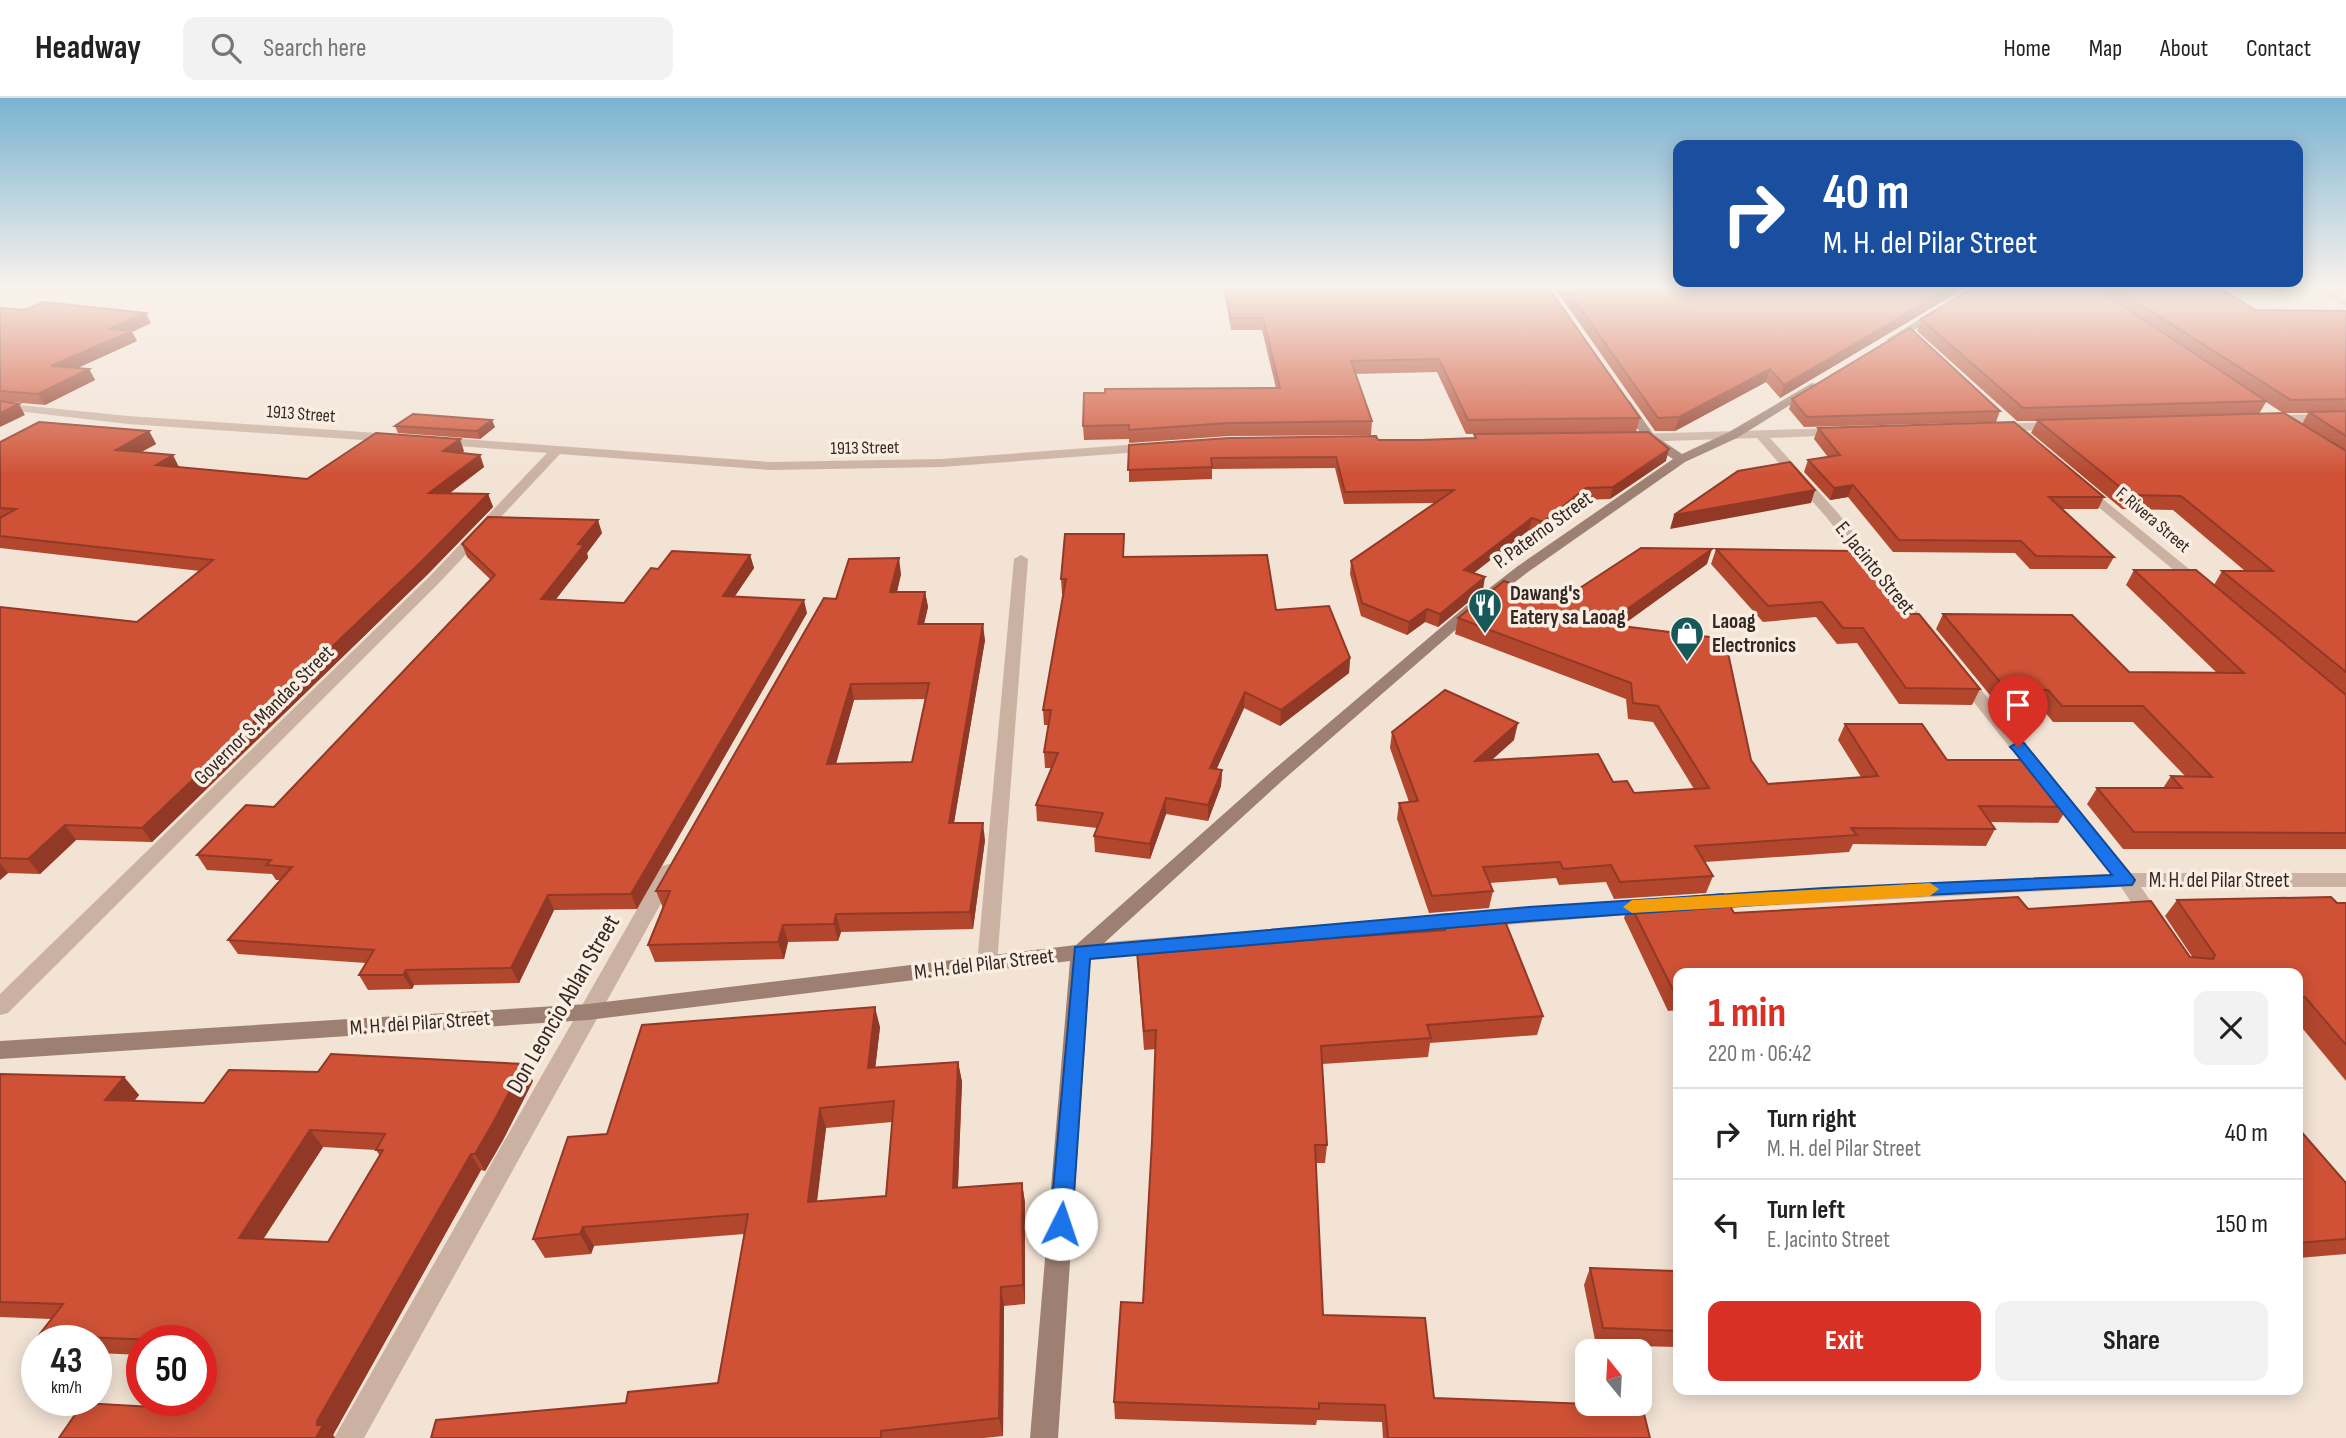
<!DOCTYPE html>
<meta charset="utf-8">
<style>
:root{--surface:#fff;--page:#f2f2f2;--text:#222;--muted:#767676;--line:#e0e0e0;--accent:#d93025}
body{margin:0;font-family:"Sofia Sans Condensed",sans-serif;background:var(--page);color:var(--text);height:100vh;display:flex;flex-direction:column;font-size:26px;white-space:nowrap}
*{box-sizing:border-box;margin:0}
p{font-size:23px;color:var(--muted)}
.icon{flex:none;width:38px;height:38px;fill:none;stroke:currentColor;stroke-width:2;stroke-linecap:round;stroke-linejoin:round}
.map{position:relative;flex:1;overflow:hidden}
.panel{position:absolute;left:1673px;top:870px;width:630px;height:427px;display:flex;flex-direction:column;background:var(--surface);border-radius:14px;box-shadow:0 4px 18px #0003}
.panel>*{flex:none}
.hud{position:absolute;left:1673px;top:42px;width:630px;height:147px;border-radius:14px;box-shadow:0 4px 18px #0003;background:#1a4fa0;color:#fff;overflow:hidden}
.needle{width:46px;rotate:342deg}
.fabs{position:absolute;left:1575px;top:1241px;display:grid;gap:14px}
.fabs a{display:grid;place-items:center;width:77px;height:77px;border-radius:14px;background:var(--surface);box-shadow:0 4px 18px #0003;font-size:35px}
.speed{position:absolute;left:21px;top:1227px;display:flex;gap:14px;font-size:35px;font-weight:700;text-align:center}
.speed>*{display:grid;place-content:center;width:91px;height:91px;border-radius:50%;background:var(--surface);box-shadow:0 4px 18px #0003;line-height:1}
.speed small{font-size:18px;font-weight:400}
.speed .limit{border:10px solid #d22;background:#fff;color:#111}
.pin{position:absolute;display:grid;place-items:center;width:60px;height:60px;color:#fff;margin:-72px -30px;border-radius:50% 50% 50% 0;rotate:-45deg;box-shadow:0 0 7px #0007}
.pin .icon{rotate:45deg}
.me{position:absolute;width:77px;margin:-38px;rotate:4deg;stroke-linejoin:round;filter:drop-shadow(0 0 5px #0008)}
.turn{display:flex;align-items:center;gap:24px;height:147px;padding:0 35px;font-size:32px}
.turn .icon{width:91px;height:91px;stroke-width:2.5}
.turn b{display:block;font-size:49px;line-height:60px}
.round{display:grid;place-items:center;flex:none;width:74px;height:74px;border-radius:14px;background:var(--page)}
.headline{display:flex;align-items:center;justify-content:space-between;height:119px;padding:0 35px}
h1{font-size:42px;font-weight:700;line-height:52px;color:var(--accent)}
.cta{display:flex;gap:14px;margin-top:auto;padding:14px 35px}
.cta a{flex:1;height:80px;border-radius:14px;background:var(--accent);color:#fff;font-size:28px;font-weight:700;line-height:80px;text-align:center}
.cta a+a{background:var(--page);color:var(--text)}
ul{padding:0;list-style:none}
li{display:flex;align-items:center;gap:21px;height:91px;padding:0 35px;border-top:2px solid var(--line)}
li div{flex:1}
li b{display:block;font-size:26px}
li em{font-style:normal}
header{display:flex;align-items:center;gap:42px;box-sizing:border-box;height:98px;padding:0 35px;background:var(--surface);border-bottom:2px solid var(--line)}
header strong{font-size:33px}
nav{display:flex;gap:38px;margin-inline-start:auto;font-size:24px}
.search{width:490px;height:63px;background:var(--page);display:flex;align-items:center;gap:18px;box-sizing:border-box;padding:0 24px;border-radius:14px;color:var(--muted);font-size:26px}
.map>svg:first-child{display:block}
</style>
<header>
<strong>Headway</strong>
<div class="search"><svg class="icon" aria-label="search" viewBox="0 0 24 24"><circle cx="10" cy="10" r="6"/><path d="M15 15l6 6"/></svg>Search here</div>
<nav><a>Home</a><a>Map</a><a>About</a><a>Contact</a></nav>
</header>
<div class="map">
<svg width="2346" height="1340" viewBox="0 0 2346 1340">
<rect width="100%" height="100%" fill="#f2e3d5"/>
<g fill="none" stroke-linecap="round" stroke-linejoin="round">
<g fill="#cbb1a1" fill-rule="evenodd">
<path d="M2309,189H2321L2346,202V209Z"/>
<path d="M0,305L128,318L392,336L398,340L392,344L128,326L0,311Z"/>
<path d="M2346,316V324L2269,325L2263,321L2269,317Z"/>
<path d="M2056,324L2062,328L2060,331L1996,334L1990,330L1996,326Z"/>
<path d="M1839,330L1843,331V337L1770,340L1837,414L1931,531L1934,534L1931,537H1921L1827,420L1757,340L1636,344L1630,340L1636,336Z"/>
<path d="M437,339L770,364L941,361L1153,345L1159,349L1153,353L941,369L770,372L560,356L440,484L8,915L0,917V896L430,478L547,355L433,346L431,343Z"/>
<path d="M2083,385L2204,483V489H2194L2078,392L2077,389Z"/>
<path d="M1021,457L1028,461L997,866L994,872L987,874L980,872L977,866L1014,461Z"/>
<path d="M1963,575L1969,577L2131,775H2346V789H2141L2164,823L2161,828H2147L2121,789L1706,811L1699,809L1696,804L1699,799L1706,797L2110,776L1957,583L1955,580Z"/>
<path d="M669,766L676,768L679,773L364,1340H334L659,773L662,768Z"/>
<path d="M1650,801L1657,803L1660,808L1657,813L1650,815L1081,862L1074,859L1071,854L1074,849L1081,846Z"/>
</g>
<g fill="#9e8072" fill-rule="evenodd">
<path d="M1972,189H1984L1895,244L1886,242Z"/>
<path d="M1812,285L1822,287L1737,340L1685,364L1528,474L1475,515L1283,682L1091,857L1058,1340H1030L1070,863L588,922L0,961V943L588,906L1076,847L1271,674L1465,509L1518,468L1673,361L1646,343L1620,305L1622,303H1630L1654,337L1682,356L1729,334Z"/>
</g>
</g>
<g fill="#b2472e" fill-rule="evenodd">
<path d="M1223,189H1548L1640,320L1636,334L1466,336L1437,274L1355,276L1372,323L1371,337L1229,338L1129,345V341L1084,342L1083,328L1276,290L1262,232H1231Z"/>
<path d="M1554,189H1967L1780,300L1766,284L1675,333H1655Z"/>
<path d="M1974,189H2217L2256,212L2346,213V751H2123L2087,706L2097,690H2163L2171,678H2185L2133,624H2053L2040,608L1998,607L1936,531L1943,516L2129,574L2217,575L2126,487L2134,472L2214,487L2222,473H2245L2173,412L2122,411L2031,335L2037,323H2017L1917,233L1921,221ZM2266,304L2283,315L2259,316ZM2284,315H2308L2302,326Z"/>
<path d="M0,210L151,225L132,234L137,243L77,270L89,271L95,282L45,307L0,303Z"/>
<path d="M1792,301L2000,313L1996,324L1804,329L1789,311Z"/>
<path d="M395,328L495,329L480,341L398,335Z"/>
<path d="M1818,330L2104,399L2098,411H2062L2114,459L2107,471H2030L2015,455L1893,454L1848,399L1830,402L1804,374L1808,362L1828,359L1814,341Z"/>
<path d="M149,333L156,346L141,354L179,369L307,381L464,353L462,355L480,357L484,369L450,395L488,396L493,409L428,476L152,744L76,742L40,776L8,775L0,782V509L137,524L200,473L0,450V344Z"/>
<path d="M1474,336L1666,363L1610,401L1583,402L1540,436L1529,432L1474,475L1483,492L1438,529L1425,524L1407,537L1361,518L1350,476L1351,463L1436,405L1344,406L1335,370L1212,371V381L1129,384V347L1421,342L1474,340Z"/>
<path d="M602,435L587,455L588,460L556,501L624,505L658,471L750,457L754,470L735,498L807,515L637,811L554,812L519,885L414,887L412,891L368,892L359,877L366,865L238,856L228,842L280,782H276L272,776L207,772L197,757L274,709L491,482L467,459L462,446Z"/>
<path d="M1716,451L1910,516L1980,591L1972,607L1899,606L1857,545L1837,546L1816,519L1763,524L1711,466Z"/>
<path d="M1124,459L1276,512L1350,560L1349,575L1280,628L1244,610L1216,671L1222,672L1221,688L1208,723L1166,716L1150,761L1095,754L1094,738L1097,730L1037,723L1036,707L1051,670H1045L1044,654L1048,627H1044L1043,612L1064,496H1062L1061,481Z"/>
<path d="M1707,466L1621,528L1751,662L1768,686L1861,679L1838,642L1845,626L1947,662L2068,709L2058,725L1990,724L1995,731L1986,748L1853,746L1849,754L1705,764L1713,778L1706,795L1614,801L1606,784L1559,787L1556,780L1490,785L1493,793L1489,810L1429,815L1397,721L1399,705L1409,704L1390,650L1392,634L1514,642L1491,662L1613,684L1634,695L1694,691L1653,624L1628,621L1626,601L1455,536L1458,520L1560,503Z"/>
<path d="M901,476L897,494H925L928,509L924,526L985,542L954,725L985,742L973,831L841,834L838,843L788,844L784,861L655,864L648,847L663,810L656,793L836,501ZM925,601L912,664L836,666L854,602Z"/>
<path d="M2177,802L2346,805V983L2298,925V875H1678V912L1668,913L1624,820L1629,804L1734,815L2028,811L2193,860L2165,818Z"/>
<path d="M1439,817L1543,918L1537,937L1430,945L1428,959L1322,966L1327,1047L1325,1065H1316L1323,1217L1434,1300L1650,1340H1383L1382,1324L1317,1322L1316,1327L1115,1321L1114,1304L1143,1205L1152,1043L1156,951L1144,952L1138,872L1137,854L1437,833Z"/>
<path d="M880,929L875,970L958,964L962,984L958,1090L1022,1085L1025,1105V1206L1004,1208L1003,1338L984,1340H431L626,1305L718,1285L744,1136L594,1148L591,1156L545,1160L533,1141L607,1036ZM892,1024L886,1098L817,1104L826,1030Z"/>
<path d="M0,976L124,979L139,997L134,1003L204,1005L533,983L503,1042L485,1073L481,1072L333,1337L335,1340H59L153,1309L201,1242H142V1257L96,1255V1242H45L39,1237L51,1221L0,1219ZM323,1049L376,1052L380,1058L328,1144L263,1141Z"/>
<path d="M2298,1030L2346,1085V1156L2298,1160Z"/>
<path d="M1590,1170L1678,1189V1249L1596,1247L1584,1187Z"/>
</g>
<g fill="#913926">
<path d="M1952,189H1967L1780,300L1784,287Z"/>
<path d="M146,215L151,225L132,234L137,243L58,279L51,268L109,231Z"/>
<path d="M89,271L95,282L45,307L38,296Z"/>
<path d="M1770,271L1766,284L1675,333L1679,319Z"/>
<path d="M19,306L25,317L0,329V315Z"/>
<path d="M492,322L495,329L480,341L477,333Z"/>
<path d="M149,333L156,346L123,364L116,352Z"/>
<path d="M460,341L464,353L448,366L443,353Z"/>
<path d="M1669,351L1666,363L1610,401L1613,389Z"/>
<path d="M173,357L179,369L156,367Z"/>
<path d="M480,357L484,369L434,407L429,395Z"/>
<path d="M1853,387L1848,399L1830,402L1834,390Z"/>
<path d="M1586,390L1583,402L1540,436L1543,424Z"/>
<path d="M1815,392L1811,405L1670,431L1674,417Z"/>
<path d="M488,396L493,409L428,476L152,744L142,730Z"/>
<path d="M1532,420L1529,432L1462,484L1464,472Z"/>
<path d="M598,422L602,435L587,455L588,460L546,514L541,501L578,446Z"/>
<path d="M1712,451L1707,466L1602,542L1606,526Z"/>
<path d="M750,457L754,470L726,511L723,498Z"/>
<path d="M899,460L901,476L893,510L890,494Z"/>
<path d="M1485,479L1483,492L1438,529L1440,516Z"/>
<path d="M925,494L928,509L920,542L918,526Z"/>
<path d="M804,502L807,515L637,811L631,796Z"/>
<path d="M1427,511L1425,524L1407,537L1409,524Z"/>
<path d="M983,526L985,542L951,742L949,725Z"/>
<path d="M1350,560L1349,575L1280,628L1281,612Z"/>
<path d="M851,586L854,602L831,683L827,666Z"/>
<path d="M1245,594L1244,610L1210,686V670Z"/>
<path d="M1518,625L1514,642L1472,680L1475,663Z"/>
<path d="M1222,672L1221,688L1208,723V707Z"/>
<path d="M1166,700V716L1150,761V746Z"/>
<path d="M983,725L985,742L973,831L970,814Z"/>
<path d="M65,727L76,742L40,776L28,761Z"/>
<path d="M0,765L8,775L0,782Z"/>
<path d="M548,797L554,812L519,885L511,870Z"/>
<path d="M836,816L841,834L838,843L834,826Z"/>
<path d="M783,827L788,844L784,861L778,844Z"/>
<path d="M406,872L414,887L412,891L403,877Z"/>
<path d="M875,909L880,929L873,990L868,970Z"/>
<path d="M958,964L962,984L957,1110L953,1090Z"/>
<path d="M524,966L533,983L503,1042L485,1073L475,1056Z"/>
<path d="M124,979L139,997L121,1019L105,1002Z"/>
<path d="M820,1010L826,1030L814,1124L808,1104Z"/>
<path d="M310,1032L323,1049L253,1157L239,1140Z"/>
<path d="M471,1056L481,1072L333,1337L335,1340H316L317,1323Z"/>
<path d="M1022,1085L1025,1105V1206L1023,1187Z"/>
<path d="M583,1129L594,1148L591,1156L580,1136Z"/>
<path d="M1001,1189L1004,1208L1003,1338L999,1320Z"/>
</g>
<g fill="#cf5236" stroke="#913926" stroke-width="2" fill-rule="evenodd">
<path d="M1225,189H1548L1640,320L1468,322L1439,261L1351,263L1372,323L1229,325L1129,332V327L1083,328L1084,295H1105V291L1280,290L1263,220H1231Z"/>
<path d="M1565,189H1952L1784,287L1770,271L1679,319L1658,320Z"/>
<path d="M1974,189H2094L2266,303L2023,310L1921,221Z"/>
<path d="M2113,189H2217L2256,212L2346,213V301L2291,302Z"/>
<path d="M44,204L146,215L109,231L132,233L51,268L89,271L38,296L0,293V210L24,212Z"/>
<path d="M1910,230L2000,313L1807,319L1792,301Z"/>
<path d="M0,303L19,306L0,315Z"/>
<path d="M2346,313V338L2309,314Z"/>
<path d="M2284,315L2346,353V574L2222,473H2273L2181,398L2130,397L2037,322Z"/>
<path d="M413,316L492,322L477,333L395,328Z"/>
<path d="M39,324L149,333L116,352L173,357L156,367L307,381L376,335L460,341L443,353L480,357L429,395L488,396L422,463L142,730L65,727L28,761L0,760V509L137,524L213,462L0,438V420L16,411L0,410V344Z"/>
<path d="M2014,324L2104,399H2049L2114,459L2036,458L2021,443L1899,442L1853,387L1834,390L1808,362L1840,357L1818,330Z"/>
<path d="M1648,334L1669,351L1613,389L1586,390L1543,424L1532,420L1464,472L1485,479L1440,516L1427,511L1409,524L1362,505L1351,463L1454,392L1345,394L1336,359L1211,360L1212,369L1128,372L1129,347L1229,340L1376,338L1378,342H1421L1476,340L1474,336Z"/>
<path d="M1790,364L1815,392L1674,417L1738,373Z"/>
<path d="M488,419L598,422L578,446L584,447L541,501L624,505L651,470L658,471L672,453L750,457L723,498L804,502L631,796L548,797L511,870L406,872L403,877H359L374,852L228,842L292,769L266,767L271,762L197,757L246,707L274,709L495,477L462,446Z"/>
<path d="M1065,436H1124L1123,459L1267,457L1276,512L1329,508L1350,560L1281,612L1245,594L1210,670L1222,672L1208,707L1166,700L1150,746L1094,738L1103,715L1036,707L1058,655L1044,654L1051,612H1043L1066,481H1061Z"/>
<path d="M1641,450L1712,451L1606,526L1725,541L1751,662L1768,686L1878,678L1845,626H1922L1947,662H2032L2068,709L1979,708L1995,731L1851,730L1857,737L1695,748L1713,778L1620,784L1611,767L1563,771L1560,764L1483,769L1493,793L1432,798L1399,705L1418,703L1392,634L1445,592L1518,625L1475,663L1598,656L1613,684L1627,683L1634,695L1709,690L1658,608L1633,605L1631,585L1458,520L1504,483L1560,503Z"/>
<path d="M1716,451L1855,453L1910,516H1919L1980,591L1906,590L1863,530H1843L1822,504L1768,508Z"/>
<path d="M899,460L890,494H925L918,526H983L949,725H983L970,814L836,816L834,826L783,827L778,844L648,847L670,793H656L824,500L836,501L849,461ZM929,585L912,664L827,666L851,586Z"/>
<path d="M2134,472H2196L2346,597V735L2134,734L2097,690H2182L2171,678L2212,679L2143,608H2062L2048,592L2006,591L1943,516L2072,517L2129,574L2244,575Z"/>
<path d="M1723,796L1734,815L2018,799L2028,811L2151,803L2190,859L2213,861L2215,857L2177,802L2331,799L2337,805H2346V947L2305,899H2298V875H1678V896H1675L1629,804Z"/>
<path d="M1501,813L1543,918L1427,927L1431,940L1321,948L1327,1047H1315L1323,1217L1425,1220L1434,1300L1642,1308L1650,1340H1388L1385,1307L1319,1305V1311L1114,1304L1121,1204L1143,1205L1152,1043L1156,932L1144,933L1137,854L1445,832L1439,817Z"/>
<path d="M875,909L868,970L958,964L953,1090L1022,1085L1023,1187L1001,1189L999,1320L881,1333V1340H431L436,1322L626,1305L628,1294L718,1285L748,1116L583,1129L580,1136L533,1141L568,1039L607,1036L642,927ZM894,1003L886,1098L808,1104L820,1010Z"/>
<path d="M331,956L524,966L493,1025L475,1056H471L317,1323V1327H323L316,1340H59L83,1305L153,1309L157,1302H201V1242H153L39,1237L63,1206L0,1204V976L124,979L105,1002L204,1005L229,972L318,974ZM310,1032L385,1036L376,1052H383L328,1144L239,1140Z"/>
<path d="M2298,1030L2346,1085V1141L2298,1145Z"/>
<path d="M1590,1170L1674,1173L1678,1189V1233L1603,1230Z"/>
</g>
<linearGradient id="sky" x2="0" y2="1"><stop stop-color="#79b3d2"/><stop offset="0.5" stop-color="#f9f2ec"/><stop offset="1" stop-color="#f9f2ec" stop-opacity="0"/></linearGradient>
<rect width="2346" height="377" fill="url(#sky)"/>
<path fill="#1a73e8" stroke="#114b97" stroke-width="2" d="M2018,644L2024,645L2132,778L2135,782L2132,787L1824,802L1529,823L1090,861L1072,1126L1069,1133L1061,1136L1053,1133L1050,1126L1075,849L1529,809L1824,790L2112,777L2013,652L2010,649Z"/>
<path fill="#f59e0b" d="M1930,785L1939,791L1930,798L1632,815L1623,809L1632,802Z"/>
<defs>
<g id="restaurant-pin" transform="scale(1.75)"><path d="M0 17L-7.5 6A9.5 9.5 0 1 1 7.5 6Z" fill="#175858" stroke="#faede2"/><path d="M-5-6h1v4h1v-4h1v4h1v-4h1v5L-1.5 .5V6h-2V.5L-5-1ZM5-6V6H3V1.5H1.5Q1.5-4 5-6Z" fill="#fff"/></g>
<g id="shop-pin" transform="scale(1.75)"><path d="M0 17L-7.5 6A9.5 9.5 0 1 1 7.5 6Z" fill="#175858" stroke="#faede2"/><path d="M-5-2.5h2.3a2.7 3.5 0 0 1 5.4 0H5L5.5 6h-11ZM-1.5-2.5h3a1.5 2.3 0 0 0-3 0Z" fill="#fff"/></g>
</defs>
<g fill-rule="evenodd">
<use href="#restaurant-pin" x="1485" y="507"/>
<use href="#shop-pin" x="1687" y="535"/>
</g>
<g text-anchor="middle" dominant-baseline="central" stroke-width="7" stroke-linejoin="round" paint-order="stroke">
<g font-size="18" fill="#342824" stroke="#faede2">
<text transform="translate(301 316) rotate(4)">1913 Street</text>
<text transform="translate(865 350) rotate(-1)">1913 Street</text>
<text transform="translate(2153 422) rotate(40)">F. Rivera Street</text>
</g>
<g font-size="21" fill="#342824" stroke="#faede2">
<text transform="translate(1543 432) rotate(-36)">P. Paterno Street</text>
<text transform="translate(1875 470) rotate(51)">E. Jacinto Street</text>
<text transform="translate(264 617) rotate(-45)">Governor S. Mandac Street</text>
<text x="2219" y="782">M. H. del Pilar Street</text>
<text transform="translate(984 866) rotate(-7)">M. H. del Pilar Street</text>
<text transform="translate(420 925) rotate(-4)">M. H. del Pilar Street</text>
</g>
<g font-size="21" font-weight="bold" fill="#342824" stroke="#faede2" text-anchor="start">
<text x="1510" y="495">Dawang's<tspan x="1510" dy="24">Eatery sa Laoag</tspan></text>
<text x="1712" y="523">Laoag<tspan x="1712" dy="24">Electronics</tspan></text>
</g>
<g font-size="24" fill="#342824" stroke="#faede2">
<text transform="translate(563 906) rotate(-60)">Don Leoncio Ablan Street</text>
</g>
</g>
</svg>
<div class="fabs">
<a><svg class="needle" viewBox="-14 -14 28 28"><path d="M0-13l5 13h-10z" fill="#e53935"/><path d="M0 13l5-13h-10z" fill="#767676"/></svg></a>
</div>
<div class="speed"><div>43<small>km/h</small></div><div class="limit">50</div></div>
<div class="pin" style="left:2018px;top:649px;background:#d93025"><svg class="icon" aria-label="arrive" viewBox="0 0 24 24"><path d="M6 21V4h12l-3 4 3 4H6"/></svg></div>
<svg class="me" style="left:1061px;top:1126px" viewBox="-20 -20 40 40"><circle r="19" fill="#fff"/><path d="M0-13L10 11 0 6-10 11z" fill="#1a73e8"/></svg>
<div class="hud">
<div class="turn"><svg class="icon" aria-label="right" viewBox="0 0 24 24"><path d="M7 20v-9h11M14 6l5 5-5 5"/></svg><div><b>40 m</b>M. H. del Pilar Street</div></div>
</div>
<section class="panel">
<div class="headline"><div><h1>1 min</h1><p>220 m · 06:42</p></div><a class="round"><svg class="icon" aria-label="close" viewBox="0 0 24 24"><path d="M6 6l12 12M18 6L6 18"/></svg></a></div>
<ul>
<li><svg class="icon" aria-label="right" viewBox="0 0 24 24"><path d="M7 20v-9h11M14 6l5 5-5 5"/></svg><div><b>Turn right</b><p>M. H. del Pilar Street</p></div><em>40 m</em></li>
<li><svg class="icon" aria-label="left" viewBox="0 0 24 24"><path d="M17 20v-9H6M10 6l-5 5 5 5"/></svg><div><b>Turn left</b><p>E. Jacinto Street</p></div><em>150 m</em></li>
</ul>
<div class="cta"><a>Exit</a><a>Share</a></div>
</section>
</div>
